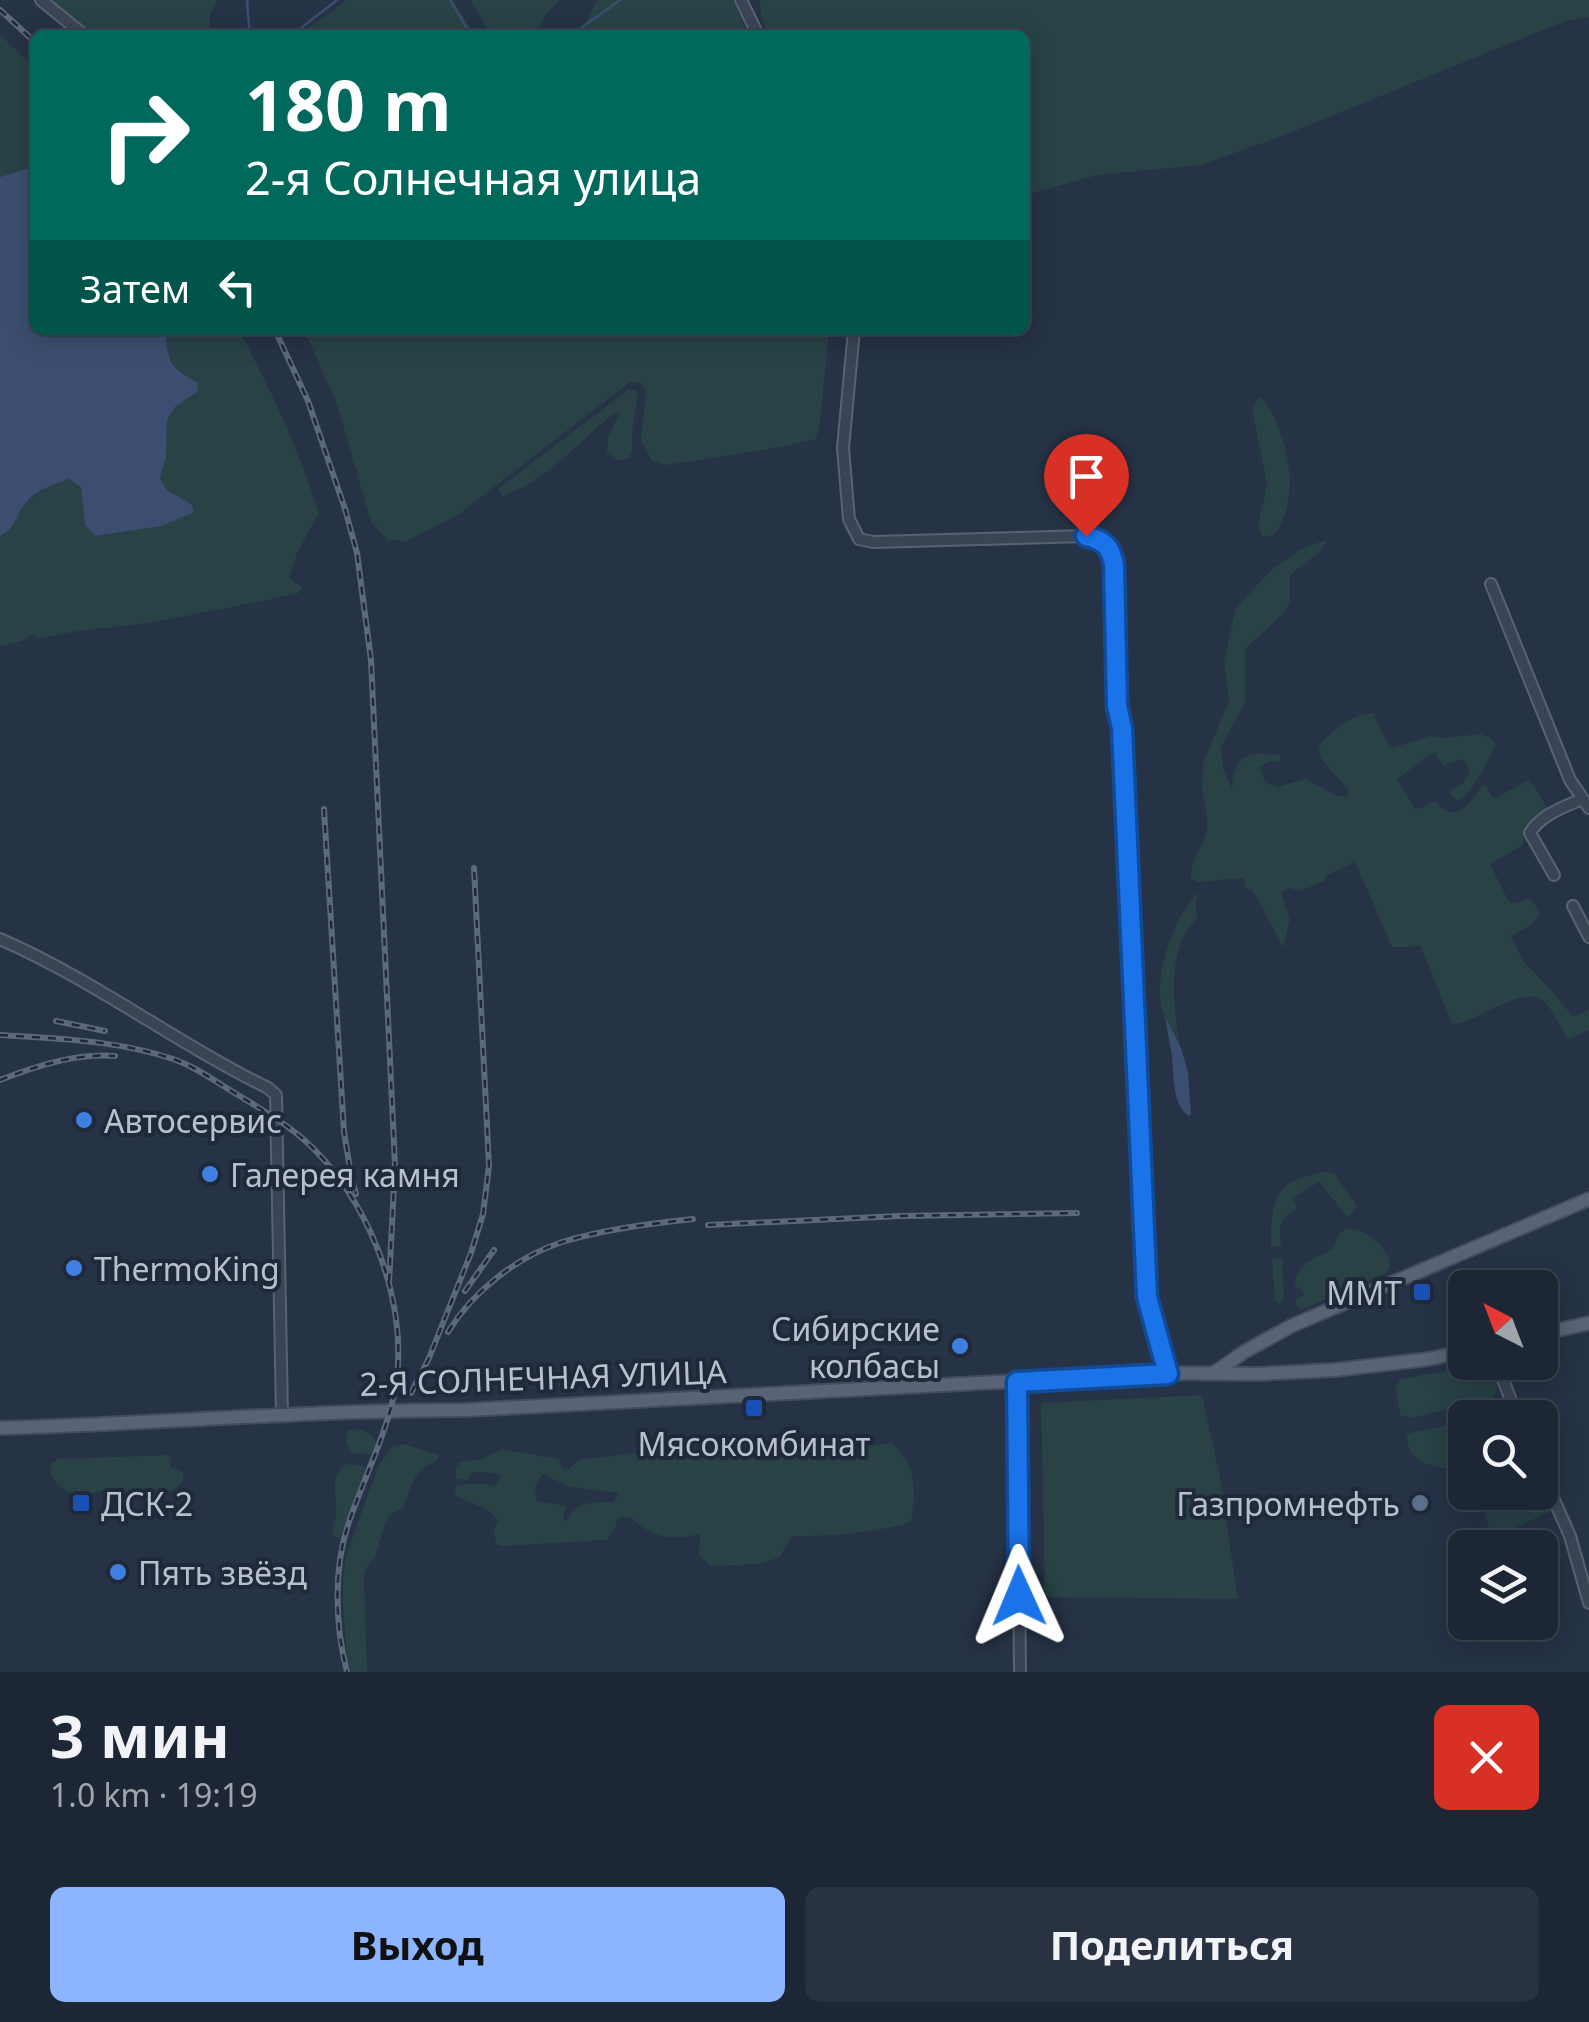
<!DOCTYPE html>
<html lang="ru">
<meta charset="utf-8">
<style>
:root{--surface:#1c2634;--page:#293240;--text:#f1f3f6;--muted:#a0a5ac;--line:#3a434f;--accent:#8db4ff}
body{margin:0;font-family:"Noto Sans",sans-serif;background:var(--page);color:var(--text);height:100vh;display:flex;flex-direction:column;font-size:38px;white-space:nowrap}
*{box-sizing:border-box;margin:0}
p{font-size:32px;color:var(--muted)}
.icon{flex:none;width:55px;height:55px;fill:none;stroke:currentColor;stroke-width:2;stroke-linecap:round;stroke-linejoin:round}
.map{position:relative;height:1672px;overflow:hidden}
.sheet{display:flex;flex-direction:column;background:var(--surface);flex:1}
.sheet>*{flex:none}
.hud{position:absolute;left:30px;top:30px;width:1000px;height:305px;border-radius:15px;box-shadow:0 5px 25px #0003,0 0 0 2px var(--line);background:#00695c;color:#fff;overflow:hidden}
.needle{width:65px;rotate:318deg}
.tools{position:absolute;left:1448px;top:1270px;display:grid;gap:20px}
.tools a{display:grid;place-items:center;width:110px;height:110px;border-radius:15px;background:var(--surface);box-shadow:0 5px 25px #0003,0 0 0 2px var(--line);font-size:50px}
.pin{position:absolute;display:grid;place-items:center;width:85px;height:85px;color:#fff;margin:-102px -42px;border-radius:50% 50% 50% 0;rotate:-45deg;box-shadow:0 0 10px #0007}
.pin .icon{rotate:45deg}
.me{position:absolute;width:110px;margin:-55px;rotate:359deg;stroke-linejoin:round;filter:drop-shadow(0 0 8px #0008)}
.turn{display:flex;align-items:center;gap:35px;height:210px;padding:0 50px;font-size:45px}
.turn .icon{width:130px;height:130px;stroke-width:2.5}
.turn b{display:block;font-size:70px;line-height:85px}
.then{display:flex;align-items:center;height:95px;padding:0 50px;background:#0003;gap:20px;font-size:38px}
.round{display:grid;place-items:center;flex:none;width:105px;height:105px;border-radius:15px;background:var(--page)}
.summary{display:flex;align-items:center;justify-content:space-between;height:170px;padding:0 50px}
h1{font-size:60px;font-weight:700;line-height:75px}
.action{display:flex;gap:20px;margin-top:auto;padding:20px 50px}
.action a{flex:1;height:115px;border-radius:15px;background:var(--accent);color:#111;font-size:40px;font-weight:700;line-height:115px;text-align:center}
.action a+a{background:var(--page);color:var(--text)}
.map>svg:first-child{display:block}
</style>
<div class="map">
<svg width="1589" height="1672" viewBox="0 0 1589 1672">
<rect width="100%" height="100%" fill="#263246"/>
<g fill="#284246" fill-rule="evenodd">
<path d="M46,0H218L210,13V35H89Z"/>
<path d="M346,0H453L475,35H296L331,13Z"/>
<path d="M470,0H561L546,13L536,34L533,35H491Z"/>
<path d="M597,0H733L749,35H579Z"/>
<path d="M760,0H1589V17L1566,21L1274,139L1201,165L1098,175L1025,195V35H768L761,17Z"/>
<path d="M0,35L35,68V166L0,177Z"/>
<path d="M165,330H239C271,389 299,450 319,513L297,553L289,578L303,587L297,594L156,622L72,632L40,639L32,635L22,641L0,646V536C20,524 13,519 25,504C35,490 55,485 69,479L81,487L85,525L95,536L162,526L191,504L167,490L160,478L166,458L167,420L175,407L197,392L198,383C169,366 169,363 165,330Z"/>
<path d="M304,330H829L820,423L816,439L764,450L666,465L652,461L641,441L646,390L640,383L630,382L459,514L407,541L388,540L371,522L337,404Z"/>
<path d="M629,389L637,391C638,404 635,412 633,425C631,437 635,447 629,458L618,461L607,453L608,437L620,414L616,412C582,438 543,485 502,496L498,489Z"/>
<path d="M1260,397C1271,407 1275,418 1280,432C1292,466 1296,503 1275,534L1263,537L1258,525L1267,485L1252,408Z"/>
<path d="M1327,540L1321,551L1290,575V601L1284,613L1245,649V702L1221,747L1223,768L1232,788C1233,756 1248,749 1280,756L1281,762L1271,761L1260,767L1265,782L1278,787L1306,779L1335,795L1346,797L1349,791L1321,759L1318,748C1328,733 1354,712 1373,713L1388,745L1392,748L1430,736L1445,738L1480,734L1491,738L1496,745C1486,763 1476,789 1458,801L1451,795L1450,791L1464,782L1470,772L1463,759L1443,766L1435,753H1432L1397,779L1414,808L1418,809L1435,801C1440,804 1443,810 1449,812C1463,817 1474,796 1482,787L1486,785L1492,797L1496,798L1528,780L1536,789L1549,811L1527,829L1523,845L1490,864L1509,902L1515,903L1529,899L1537,907L1539,916L1531,925L1511,936L1524,962L1556,995L1572,1016L1580,1014L1589,1009V1030L1568,1039C1560,1028 1553,1008 1542,1000C1520,985 1476,1024 1452,1024L1420,945L1412,947H1392L1355,862L1325,876L1326,880L1301,891L1289,888L1281,893L1290,920L1283,948L1257,897L1252,890L1245,888L1244,878L1199,882L1190,878L1194,859L1203,843L1207,830V814L1202,789L1203,764L1229,700L1224,660L1236,608L1271,570L1303,548Z"/>
<path d="M1199,892L1196,903L1197,918C1165,950 1174,1006 1180,1048C1173,1034 1164,1019 1161,1004C1155,972 1175,913 1199,892Z"/>
<path d="M1324,1171L1334,1173L1357,1206L1349,1216L1346,1215L1319,1182L1292,1198L1298,1209C1277,1219 1280,1226 1281,1246L1271,1247C1270,1229 1271,1199 1286,1185C1294,1178 1314,1175 1324,1171Z"/>
<path d="M1348,1228C1367,1229 1390,1248 1390,1267L1386,1273L1301,1310L1297,1307L1295,1300L1304,1295L1301,1288L1295,1287C1294,1263 1315,1259 1333,1249L1338,1234Z"/>
<path d="M1282,1258L1284,1298L1280,1304L1275,1301L1272,1259Z"/>
<path d="M1483,1363L1489,1366L1499,1384L1493,1398L1412,1418L1401,1416L1395,1388L1400,1380Z"/>
<path d="M1202,1395L1219,1472L1238,1599L1045,1597L1041,1403Z"/>
<path d="M1465,1421V1468C1451,1471 1428,1467 1416,1458C1409,1453 1408,1444 1406,1435L1410,1433Z"/>
<path d="M360,1429L373,1436L376,1443L371,1455L350,1452L346,1441L348,1430Z"/>
<path d="M892,1443C917,1466 916,1489 911,1522C868,1534 837,1536 792,1536L780,1557L760,1564L711,1566L699,1555L700,1534C668,1541 652,1538 629,1516L618,1518L614,1530L607,1540L502,1546L496,1544L494,1529L498,1521L489,1511L454,1495L457,1485L480,1483L495,1486L501,1476L493,1473L473,1472L467,1480L456,1478V1467L462,1461L479,1460L503,1449L559,1459L562,1468L569,1469L579,1460L633,1453L695,1454L830,1450ZM543,1474L569,1487L619,1493L613,1502C589,1503 579,1500 566,1521L563,1518L566,1506L537,1501C534,1489 535,1483 543,1474Z"/>
<path d="M404,1444L440,1455L436,1462C412,1468 412,1489 403,1508C382,1515 384,1533 377,1551C374,1560 367,1565 364,1574L367,1672H351L347,1659L343,1604V1577L346,1556L378,1466L392,1446Z"/>
<path d="M171,1455L170,1467L183,1472V1482L173,1491L153,1494L142,1491L128,1497L112,1488C104,1489 97,1493 89,1494C69,1496 46,1484 52,1463L59,1459Z"/>
<path d="M345,1464L363,1466L366,1469L341,1537L335,1538L332,1532C333,1528 336,1517 336,1514C337,1495 329,1478 345,1464Z"/>
<path d="M1540,1477L1552,1507L1549,1512L1500,1535H1495L1491,1532L1477,1493L1540,1492Z"/>
</g>
<g fill="#3b4e6f">
<path d="M35,166V330H165C169,363 168,366 198,383L197,392L175,407L167,420L166,458L160,478L167,490L191,504L194,512L162,526L95,536L85,525L81,487L69,479C54,485 34,490 25,504C13,519 20,524 0,536V177Z"/>
<path d="M1165,1016L1181,1048L1188,1072L1191,1114L1189,1116C1172,1105 1174,1076 1172,1057C1170,1043 1167,1030 1165,1016Z"/>
</g>
<g fill="none" stroke-linecap="round" stroke-linejoin="round">
<g stroke="#3b4e6f" stroke-width="2.5">
<path d="M247,0L249,27L251,35"/>
<path d="M450,0L471,35"/>
<path d="M292,35L337,0"/>
<path d="M571,35L620,0"/>
</g>
<g stroke="#596272" stroke-width="14">
<g id="minor">
<path d="M41,0L84,35"/>
<path d="M741,0L758,35"/>
<path d="M854,330L843,448L849,519L859,539L873,542L1086,536C1099,539 1106,543 1112,554L1117,706L1122,727L1147,1297L1168,1373"/>
<path d="M1491,584L1570,780L1589,808"/>
<path d="M1554,875L1530,833C1540,815 1564,807 1582,799"/>
<path d="M1573,906L1589,937"/>
<path d="M0,939C94,980 176,1043 268,1088L276,1095L282,1416"/>
<path d="M1496,1362L1518,1418"/>
<path d="M1017,1382L1020,1672"/>
<path d="M1540,1468L1570,1536L1589,1603"/>
</g>
</g>
<g stroke="#444d5e" stroke-width="16">
<g id="major">
<path d="M1540,1334L1589,1323"/>
<path d="M1214,1373L1244,1352L1291,1326L1589,1199"/>
<path d="M0,1428C155,1424 310,1410 465,1410L1168,1373L1257,1374L1334,1370L1429,1359L1465,1351"/>
</g>
</g>
<use href="#minor" stroke="#3b4455" stroke-width="10"/>
<use href="#major" stroke="#596375" stroke-width="12"/>
<g stroke="#5c687c" stroke-width="6">
<g id="rail">
<path d="M0,10L35,42"/>
<path d="M275,330L308,401L345,509L357,553L371,660L395,1165L389,1284"/>
<path d="M324,809L344,1132L351,1175L356,1194"/>
<path d="M56,1021L105,1031"/>
<path d="M0,1035C58,1039 117,1040 173,1059C194,1066 213,1080 233,1092C256,1106 281,1120 302,1138C367,1194 409,1300 396,1385C388,1432 364,1477 349,1522C333,1568 335,1625 347,1672"/>
<path d="M0,1080C36,1066 76,1053 115,1056"/>
<path d="M708,1225L899,1216L1077,1213"/>
<path d="M465,1291L494,1250"/>
<path d="M448,1332C473,1291 517,1257 562,1242C604,1229 650,1224 693,1219"/>
<path d="M411,1393L429,1358L471,1253L483,1214L489,1166L474,868"/>
</g>
</g>
<use href="#rail" stroke="#1f293a" stroke-width="2.5" stroke-dasharray="8" stroke-linecap="butt"/>
</g>
<g fill="none" stroke-linecap="round" stroke-linejoin="round">
<g stroke="#114b97" stroke-width="25">
<path id="route" d="M1019,1596L1017,1382L1168,1374L1147,1297L1122,728L1117,706L1114,565C1111,547 1104,540 1086,536"/>
</g>
<use href="#route" stroke="#1a73e8" stroke-width="18"/>
</g>
<g fill="#3f7fe0" stroke="#1f293a" stroke-width="4">
<circle cx="84" cy="1120" r="10"/>
<circle cx="210" cy="1174" r="10"/>
<circle cx="74" cy="1268" r="10"/>
<circle cx="960" cy="1346" r="10"/>
<circle cx="118" cy="1572" r="10"/>
</g>
<g fill="#1a4fb4" stroke="#1f293a" stroke-width="4">
<rect x="1412" y="1282" width="20" height="20" rx="5"/>
<rect x="744" y="1398" width="20" height="20" rx="5"/>
<rect x="71" y="1493" width="20" height="20" rx="5"/>
</g>
<circle fill="#5c6f8a" stroke="#1f293a" stroke-width="4" cx="1420" cy="1503" r="10"/>
<g text-anchor="middle" dominant-baseline="central" stroke-width="8" stroke-linejoin="round" paint-order="stroke">
<g font-size="32" fill="#b8c0ce" stroke="#1f293a" text-anchor="start">
<text x="104" y="1120">Автосервис</text>
<text x="230" y="1174">Галерея камня</text>
<text x="94" y="1268">ThermoKing</text>
<text x="1402" y="1292" text-anchor="end">ММТ</text>
<text x="940" y="1328" text-anchor="end">Сибирские<tspan x="940" dy="37">колбасы</tspan></text>
<text x="754" y="1443" text-anchor="middle">Мясокомбинат</text>
<text x="101" y="1503">ДСК-2</text>
<text x="1400" y="1503" text-anchor="end">Газпромнефть</text>
<text x="138" y="1572">Пять звёзд</text>
</g>
<g font-size="32" fill="#b8c0ce" stroke="#1f293a">
<text transform="translate(543 1377) rotate(-2)">2-Я СОЛНЕЧНАЯ УЛИЦА</text>
</g>
</g>
</svg>
<div class="tools">
<a><svg class="needle" viewBox="-14 -14 28 28"><path d="M0-13l5 13h-10z" fill="#e53935"/><path d="M0 13l5-13h-10z" fill="#a0a5ac"/></svg></a>
<a><svg class="icon" aria-label="search" viewBox="0 0 24 24"><circle cx="10" cy="10" r="6"/><path d="M15 15l6 6"/></svg></a>
<a><svg class="icon" aria-label="layers" viewBox="0 0 24 24"><path d="M12 4l9 5-9 5-9-5zM3 14l9 5 9-5"/></svg></a>
</div>
<div class="pin" style="left:1086px;top:536px;background:#d93025"><svg class="icon" aria-label="arrive" viewBox="0 0 24 24"><path d="M6 21V4h12l-3 4 3 4H6"/></svg></div>
<svg class="me" style="left:1019px;top:1596px" viewBox="-20 -20 40 40"><path d="M0-17L14 15 0 8-14 15z" fill="#1a73e8" stroke="#fff" stroke-width="4"/></svg>
<div class="hud">
<div class="turn"><svg class="icon" aria-label="right" viewBox="0 0 24 24"><path d="M7 20v-9h11M14 6l5 5-5 5"/></svg><div><b>180 m</b>2-я Солнечная улица</div></div>
<div class="then">Затем<svg class="icon" aria-label="left" viewBox="0 0 24 24"><path d="M17 20v-9H6M10 6l-5 5 5 5"/></svg></div>
</div>
</div>
<section class="sheet">
<div class="summary"><div><h1>3 мин</h1><p>1.0 km · 19:19</p></div><a class="round" style="background:#d93025;color:#fff"><svg class="icon" aria-label="close" viewBox="0 0 24 24"><path d="M6 6l12 12M18 6L6 18"/></svg></a></div>
<div class="action"><a>Выход</a><a>Поделиться</a></div>
</section>
